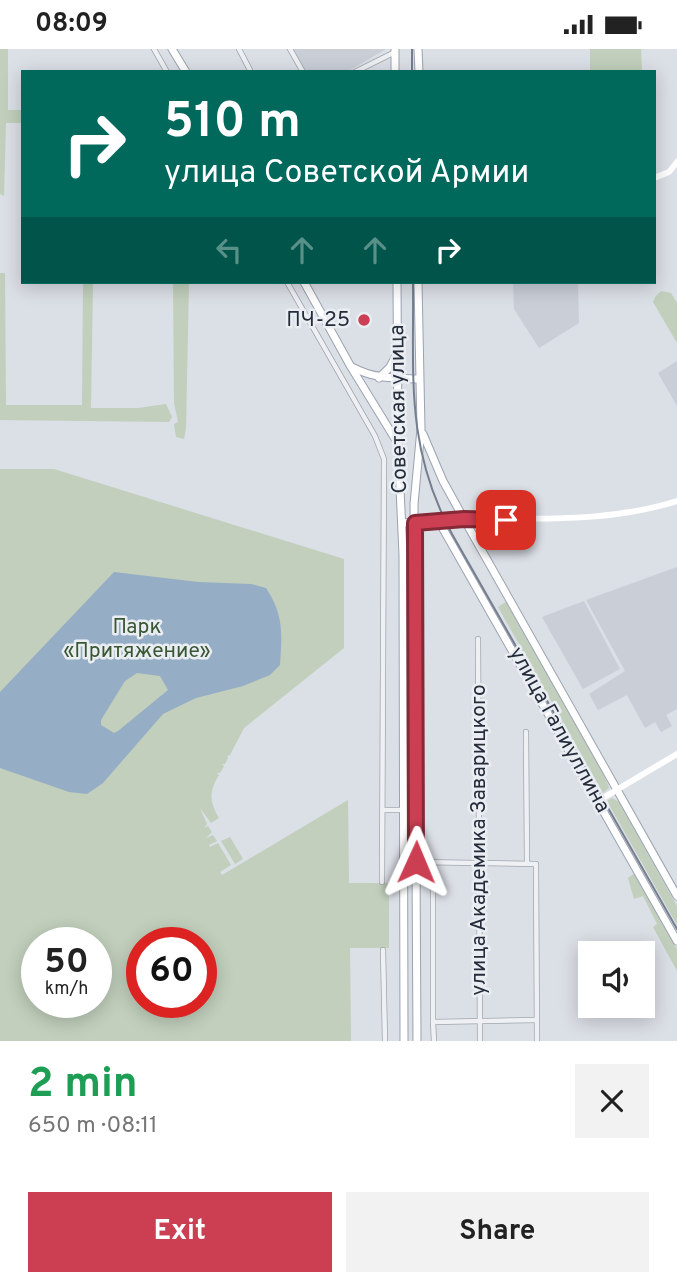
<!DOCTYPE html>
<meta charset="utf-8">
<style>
:root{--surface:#fff;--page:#f2f2f2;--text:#222;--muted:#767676;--accent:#cc3f53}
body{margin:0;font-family:Overpass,sans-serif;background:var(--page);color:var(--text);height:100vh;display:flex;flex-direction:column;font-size:26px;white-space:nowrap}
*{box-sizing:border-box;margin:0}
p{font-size:23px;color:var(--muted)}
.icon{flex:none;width:38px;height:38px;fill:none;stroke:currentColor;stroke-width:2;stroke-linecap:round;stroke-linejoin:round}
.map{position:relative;height:992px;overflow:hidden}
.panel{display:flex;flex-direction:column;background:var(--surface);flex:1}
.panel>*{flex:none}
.hud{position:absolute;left:21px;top:21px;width:635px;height:214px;border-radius:0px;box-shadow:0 4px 18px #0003;background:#00695c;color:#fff;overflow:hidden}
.buttons{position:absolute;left:578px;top:892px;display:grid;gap:14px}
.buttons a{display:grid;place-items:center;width:77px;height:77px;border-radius:0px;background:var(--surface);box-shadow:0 4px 18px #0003;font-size:35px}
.speed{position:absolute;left:21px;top:878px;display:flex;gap:14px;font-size:35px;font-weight:700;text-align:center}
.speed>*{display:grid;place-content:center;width:91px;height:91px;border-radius:50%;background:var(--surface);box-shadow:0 4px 18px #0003;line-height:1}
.speed small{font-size:18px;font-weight:400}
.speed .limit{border:10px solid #d22;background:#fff;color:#111}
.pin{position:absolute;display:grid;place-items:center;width:60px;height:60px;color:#fff;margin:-30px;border-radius:14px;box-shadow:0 4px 10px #0006}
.me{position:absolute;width:77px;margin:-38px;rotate:1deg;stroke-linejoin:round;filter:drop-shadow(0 0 5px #0008)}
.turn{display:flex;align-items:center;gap:24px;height:147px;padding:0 28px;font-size:32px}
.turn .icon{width:91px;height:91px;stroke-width:2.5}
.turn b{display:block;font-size:49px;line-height:60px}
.lanes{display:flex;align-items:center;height:66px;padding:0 28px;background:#0003;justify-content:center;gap:35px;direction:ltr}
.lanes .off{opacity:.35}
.round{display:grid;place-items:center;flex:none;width:74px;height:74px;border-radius:0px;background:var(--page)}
.head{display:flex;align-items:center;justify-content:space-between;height:119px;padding:0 28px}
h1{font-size:42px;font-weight:700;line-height:52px;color:#1e9e55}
.button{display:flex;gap:14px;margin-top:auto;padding:14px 28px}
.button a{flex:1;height:80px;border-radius:0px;background:var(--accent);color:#fff;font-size:28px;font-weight:700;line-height:80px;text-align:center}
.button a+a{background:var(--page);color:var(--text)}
.status{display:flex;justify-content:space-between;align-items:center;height:49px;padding:0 35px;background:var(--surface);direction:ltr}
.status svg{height:19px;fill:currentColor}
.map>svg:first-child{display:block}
</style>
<div class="status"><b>08:09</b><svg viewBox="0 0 49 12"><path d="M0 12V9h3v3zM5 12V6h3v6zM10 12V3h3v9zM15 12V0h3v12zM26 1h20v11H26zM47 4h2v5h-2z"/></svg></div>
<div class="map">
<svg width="677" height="992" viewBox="0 0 677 992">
<rect width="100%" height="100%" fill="#dbdfe6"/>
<g fill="#c9ced7">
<path d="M293,0H386L347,23H306Z"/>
<path d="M513,233H578L579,274L539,299L514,260Z"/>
<path d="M677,312V357L658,324Z"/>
<path d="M677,518V660L666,666L672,677L661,683L655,673L645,679L627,646L598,661L589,645L625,622L586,551Z"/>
<path d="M584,552L620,620L583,640L542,568Z"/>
</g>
<g fill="#c1cfbc" fill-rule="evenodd">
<path d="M0,0H8V61H23V74H6L4,147L0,145Z"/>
<path d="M590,0H641L642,23H590Z"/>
<path d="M0,224H5L6,356H82L83,233H93L91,359H138L166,355L172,368L169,373L0,371Z"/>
<path d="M173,233H189L186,379L184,390L176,388L174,375L178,373L174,354Z"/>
<path d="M661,242L671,244L677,254V294L653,253L655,248Z"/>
<path d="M0,420H54L344,510V599L244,679L230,706L227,707L228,709L225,715H222L224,717L220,724H217L219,726C209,742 209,752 219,769L211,774L200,759L207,775L204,779L208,777L212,783L206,789L213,786L217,792L209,796L210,798L218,794L231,816L220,823L222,826L348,751L349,834H389V899H350L351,992H0ZM37,894H96V954H37ZM142,894H201V954H142Z"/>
<path d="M506,553L603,724L609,739L603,744L498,558Z"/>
<path d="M612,749L619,753L677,857V876L607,752Z"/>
<path d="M230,788L243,810L235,815L221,792Z"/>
<path d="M635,824L677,900V922L653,878L657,875L643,847L634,850L628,829Z"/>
</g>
<path fill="#96adc6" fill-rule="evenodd" d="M114,523L198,533L251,535L266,539C284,566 282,585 280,616L270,626L243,637L196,649L163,665L103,734L87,745L69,743L0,719V643ZM137,624L160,627L168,641L118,682L114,684L101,676V671L125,632Z"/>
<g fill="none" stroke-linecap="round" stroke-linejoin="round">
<g stroke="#a1a6af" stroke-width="6">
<g id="street">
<path d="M154,0L167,23"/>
<path d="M239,0L251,23"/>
<path d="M290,0L303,23"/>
<path d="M355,23L395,3"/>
<path d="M287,233L375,387L384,410L382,833"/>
<path d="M478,590L480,992"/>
<path d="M526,683L527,814"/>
<path d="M383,761H403"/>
<path d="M416,813L536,815L537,992"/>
<path d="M433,813V973L537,971"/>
<path d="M383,901L385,992"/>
<path d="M433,973L434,992"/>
</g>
</g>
<g stroke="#9ba3b1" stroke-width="9">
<g id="primary">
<path d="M172,0L186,23"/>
<path d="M395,0V23"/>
<path d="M418,0L419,23"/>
<path d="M304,233L351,318L397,393"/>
<path d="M397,233L398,394L403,506L404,992"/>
<path d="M352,318C374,330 394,329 419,330"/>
<path d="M379,329L390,318L397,305"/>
<path d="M423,385L443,432L464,470L677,847"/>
<path d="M402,474L438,471L677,892"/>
<path d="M417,992L414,455L421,380L418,233"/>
</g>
</g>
<use href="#street" stroke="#eef0f4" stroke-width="4.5"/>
<g stroke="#fff" stroke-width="6">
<path d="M654,129L669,123L677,113"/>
<path d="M438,471C521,467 597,477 677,452"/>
<path d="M598,752L677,705"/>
</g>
<use href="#primary" stroke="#fff" stroke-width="7"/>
<g stroke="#757e8f" stroke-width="2">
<path d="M412,0V23"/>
<path d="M413,233C414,328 405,397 452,485L677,880"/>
</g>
</g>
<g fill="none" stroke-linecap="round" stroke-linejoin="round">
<g stroke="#852936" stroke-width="18">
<path id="route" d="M416,813L415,474L464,470L506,471"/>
</g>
<use href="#route" stroke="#cc3f53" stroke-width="12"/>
</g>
<circle fill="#cc3f53" stroke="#eaeef3" stroke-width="2.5" cx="364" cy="271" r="7"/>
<g text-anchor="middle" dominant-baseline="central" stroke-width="5" stroke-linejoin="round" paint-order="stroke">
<g font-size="21" fill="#252d3b" stroke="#eaeef3" text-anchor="end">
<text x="350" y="271">ПЧ-25</text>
</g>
<g font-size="21" fill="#252d3b" stroke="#eaeef3">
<text transform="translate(399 360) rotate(-91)">Советская улица</text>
<text transform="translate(559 681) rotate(61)">улица Галиуллина</text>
<text transform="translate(479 791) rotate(-90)">улица Академика Заварицкого</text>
</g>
<g font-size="21" fill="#395733" stroke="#eaeef3">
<text x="137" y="578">Парк<tspan x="137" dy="24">«Притяжение»</tspan></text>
</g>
</g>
</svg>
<div class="buttons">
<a><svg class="icon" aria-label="sound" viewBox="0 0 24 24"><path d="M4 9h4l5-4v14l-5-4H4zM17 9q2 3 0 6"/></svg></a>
</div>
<div class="speed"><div>50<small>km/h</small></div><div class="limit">60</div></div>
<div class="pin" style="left:506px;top:471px;background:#d93025"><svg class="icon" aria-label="arrive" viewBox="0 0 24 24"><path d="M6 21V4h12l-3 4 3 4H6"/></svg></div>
<svg class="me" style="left:416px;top:813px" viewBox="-20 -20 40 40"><path d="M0-17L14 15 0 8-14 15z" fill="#cc3f53" stroke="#fff" stroke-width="4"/></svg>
<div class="hud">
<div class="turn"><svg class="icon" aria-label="right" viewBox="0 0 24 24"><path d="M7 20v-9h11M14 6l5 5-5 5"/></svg><div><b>510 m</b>улица Советской Армии</div></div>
<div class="lanes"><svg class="icon off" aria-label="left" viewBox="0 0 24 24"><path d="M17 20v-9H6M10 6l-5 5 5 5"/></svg><svg class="icon off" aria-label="ahead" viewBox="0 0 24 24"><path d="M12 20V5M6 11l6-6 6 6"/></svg><svg class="icon off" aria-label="ahead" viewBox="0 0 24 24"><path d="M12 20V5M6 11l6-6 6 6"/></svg><svg class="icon" aria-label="right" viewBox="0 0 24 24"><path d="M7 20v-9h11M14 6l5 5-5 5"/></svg></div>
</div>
</div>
<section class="panel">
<div class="head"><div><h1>2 min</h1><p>650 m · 08:11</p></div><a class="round"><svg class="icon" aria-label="close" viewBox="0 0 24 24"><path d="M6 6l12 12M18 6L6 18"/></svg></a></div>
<div class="button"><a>Exit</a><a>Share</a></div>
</section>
